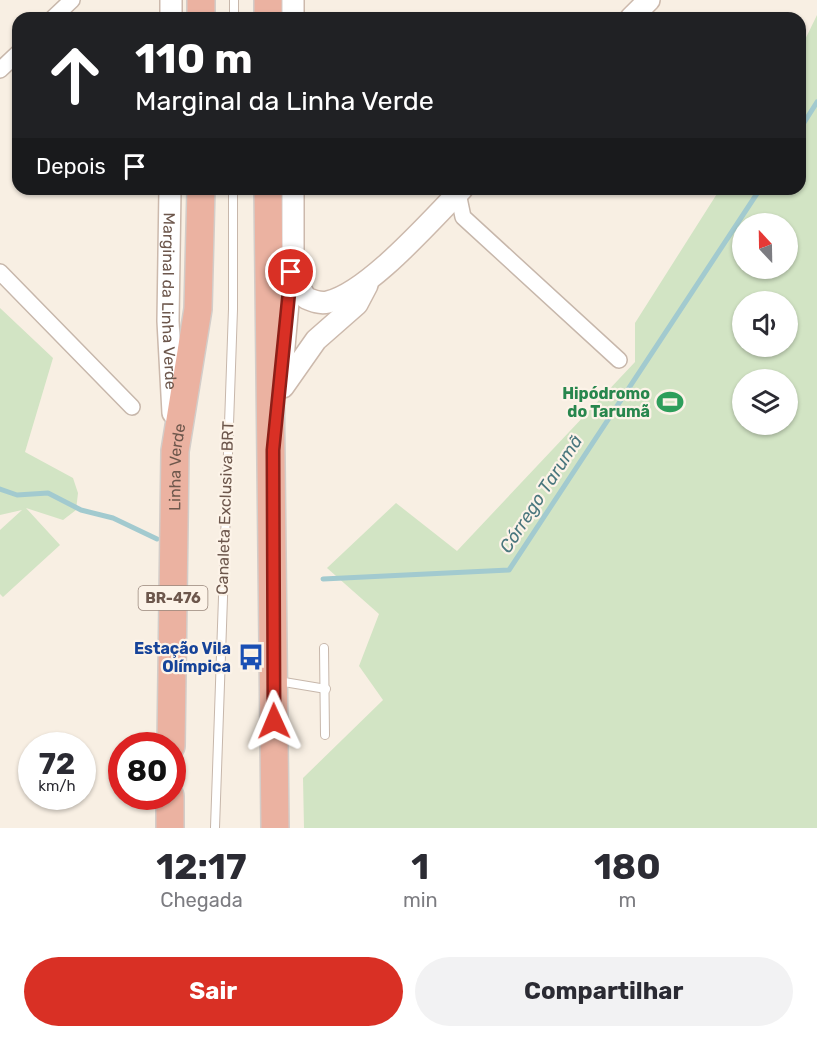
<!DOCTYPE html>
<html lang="pt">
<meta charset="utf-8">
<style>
:root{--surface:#fff;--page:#f2f2f3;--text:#2b2b33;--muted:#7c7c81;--accent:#d93025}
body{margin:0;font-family:Rubik,sans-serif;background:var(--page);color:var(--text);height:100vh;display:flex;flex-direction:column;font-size:22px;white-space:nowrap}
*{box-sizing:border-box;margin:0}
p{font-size:20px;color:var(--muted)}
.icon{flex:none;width:33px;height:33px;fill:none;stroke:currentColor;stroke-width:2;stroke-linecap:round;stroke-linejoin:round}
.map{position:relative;height:828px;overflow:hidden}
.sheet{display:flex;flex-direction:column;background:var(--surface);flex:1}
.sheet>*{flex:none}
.top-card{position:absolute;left:12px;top:12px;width:794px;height:183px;border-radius:18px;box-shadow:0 2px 4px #0004;background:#202124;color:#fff;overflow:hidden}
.needle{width:39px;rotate:338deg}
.fabs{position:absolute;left:732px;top:213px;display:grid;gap:12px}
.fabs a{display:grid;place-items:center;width:66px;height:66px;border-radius:50%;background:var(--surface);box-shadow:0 2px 4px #0004;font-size:30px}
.speed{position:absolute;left:18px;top:732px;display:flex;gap:12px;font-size:30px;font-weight:700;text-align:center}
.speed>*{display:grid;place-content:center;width:78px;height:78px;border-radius:50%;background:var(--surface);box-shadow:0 2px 4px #0004;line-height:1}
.speed small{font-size:15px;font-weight:400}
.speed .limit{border:9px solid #d22;background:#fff;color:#111}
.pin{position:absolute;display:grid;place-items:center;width:51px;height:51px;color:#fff;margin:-26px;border:3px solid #fff;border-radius:50%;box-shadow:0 2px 6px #0007}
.me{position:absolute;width:66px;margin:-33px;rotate:359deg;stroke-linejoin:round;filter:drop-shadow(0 0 4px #0008)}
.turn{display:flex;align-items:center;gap:21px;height:126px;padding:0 24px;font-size:27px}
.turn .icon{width:78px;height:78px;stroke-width:2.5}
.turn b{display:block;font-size:42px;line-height:51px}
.then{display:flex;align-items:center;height:57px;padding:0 24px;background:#0003;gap:12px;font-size:22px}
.eta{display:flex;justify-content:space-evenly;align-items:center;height:102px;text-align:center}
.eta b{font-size:36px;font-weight:700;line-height:42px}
.primary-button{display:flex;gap:12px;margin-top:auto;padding:12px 24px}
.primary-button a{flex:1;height:69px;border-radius:36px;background:var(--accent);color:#fff;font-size:24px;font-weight:700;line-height:69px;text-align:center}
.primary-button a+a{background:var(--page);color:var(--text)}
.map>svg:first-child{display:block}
</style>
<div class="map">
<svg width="817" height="828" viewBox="0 0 817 828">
<rect width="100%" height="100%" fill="#f8efe3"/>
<g fill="#d2e4c4" fill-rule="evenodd">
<path d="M817,15V828H304L303,778L383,700L359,666L379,614L327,568L396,503L457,551L635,362V323L720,189H800V50ZM742,224H788V268H742ZM742,302H788V346H742ZM742,380H788V424H742Z"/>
<path d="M0,308L53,358L25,452L73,478L78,493L76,510L63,520L26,508L60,545L3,597L0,594V530L22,510L0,515Z"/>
</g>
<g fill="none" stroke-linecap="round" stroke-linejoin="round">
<g stroke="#a2cacf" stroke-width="5">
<path d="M800,129L817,102"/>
<path d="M0,489L17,495L48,493L81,510L113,518L157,539"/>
<path d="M323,579L509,570L760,189"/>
</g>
<g stroke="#c7b7ab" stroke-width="10">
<g id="lane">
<path d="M234,18V0"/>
<path d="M324,648L325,735"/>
<path d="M278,681L326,689"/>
<path d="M215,828L233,309V189"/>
</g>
</g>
<g stroke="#c7b7ab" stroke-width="18">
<g id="street">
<path d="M53,18L72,0"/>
<path d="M0,70L18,53"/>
<path d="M454,189L458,193L463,217L619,360"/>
<path d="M0,272L132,407"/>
</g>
</g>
<g stroke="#ccb9ac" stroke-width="24">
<g id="secondary">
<path d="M171,18V0"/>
<path d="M293,18V0"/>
<path d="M631,18L649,0"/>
<path id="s1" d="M170,189L168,321L173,413"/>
<path d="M295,270L296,282L306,298C313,301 320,304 328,302C369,292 431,220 462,189"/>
<path d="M281,380L293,248V189"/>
<path d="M283,387L316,340L357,304L367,285"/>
</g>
</g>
<g stroke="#d3cdc9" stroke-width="30">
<g id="highway">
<path d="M268,0V18"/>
<path d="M201,18V0"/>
<path d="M268,189L275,828"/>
<path id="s2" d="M171,746L175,451L198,309L201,189"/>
<path d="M170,828V796"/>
</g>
</g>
<use href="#lane" stroke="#fff" stroke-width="8"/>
<use href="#street" stroke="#fff" stroke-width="15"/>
<use href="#secondary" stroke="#fff" stroke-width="21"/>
<use href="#highway" stroke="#ebb2a1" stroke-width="27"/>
</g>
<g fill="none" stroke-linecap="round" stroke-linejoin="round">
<g stroke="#8d1f18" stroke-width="15">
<path id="route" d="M274,721L273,450L291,272"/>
</g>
<use href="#route" stroke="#d93025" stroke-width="10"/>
</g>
<defs>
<g id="stadium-bare" transform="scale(2.07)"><path d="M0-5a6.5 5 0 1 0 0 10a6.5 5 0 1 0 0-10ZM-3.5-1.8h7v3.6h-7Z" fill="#2e9e5b" stroke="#fcf3e8" stroke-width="2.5" paint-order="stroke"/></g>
<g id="bus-bare" transform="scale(2.07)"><path d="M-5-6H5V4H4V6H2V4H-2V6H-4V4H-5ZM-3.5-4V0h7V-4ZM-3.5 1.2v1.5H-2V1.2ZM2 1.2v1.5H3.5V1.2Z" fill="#1a4fb4" stroke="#fcf3e8" stroke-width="2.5" paint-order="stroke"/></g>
</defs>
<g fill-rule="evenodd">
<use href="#stadium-bare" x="670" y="402"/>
<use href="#bus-bare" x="251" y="657"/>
</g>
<g text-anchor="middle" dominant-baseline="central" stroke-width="4.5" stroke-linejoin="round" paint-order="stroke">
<rect fill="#fcf3e8" stroke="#98867b" stroke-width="1.5" x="138.5" y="586" width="69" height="24" rx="4.5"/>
<g font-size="15" font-weight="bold" fill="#6d574c">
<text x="173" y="598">BR-476</text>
</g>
<g font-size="16" fill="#6d574c" stroke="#fcf3e8">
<text stroke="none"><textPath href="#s1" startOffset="112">Marginal da Linha Verde</textPath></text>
<text stroke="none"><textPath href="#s2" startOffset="279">Linha Verde</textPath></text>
<text transform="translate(225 508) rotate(-88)">Canaleta Exclusiva BRT</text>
</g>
<g font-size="16" font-weight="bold" fill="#27864d" stroke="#fcf3e8" text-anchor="end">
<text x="650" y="393">Hipódromo<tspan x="650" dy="18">do Tarumã</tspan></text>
</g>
<g font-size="16" font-weight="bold" fill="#164399" stroke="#fcf3e8" text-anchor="end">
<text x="231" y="648">Estação Vila<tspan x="231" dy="18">Olímpica</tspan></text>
</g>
<g font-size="18" font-style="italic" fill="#4a777e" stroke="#fcf3e8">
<text transform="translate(541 494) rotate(-57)">Córrego Tarumã</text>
</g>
</g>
</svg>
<div class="fabs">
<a><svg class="needle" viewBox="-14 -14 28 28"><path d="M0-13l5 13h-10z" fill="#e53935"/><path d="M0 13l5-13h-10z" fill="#7c7c81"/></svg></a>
<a><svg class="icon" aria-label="sound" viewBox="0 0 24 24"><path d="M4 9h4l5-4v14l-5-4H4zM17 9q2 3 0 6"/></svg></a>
<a><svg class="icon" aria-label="layers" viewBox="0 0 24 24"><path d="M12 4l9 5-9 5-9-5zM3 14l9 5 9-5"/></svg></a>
</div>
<div class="speed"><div>72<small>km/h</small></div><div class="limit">80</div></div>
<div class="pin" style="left:291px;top:272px;background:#d93025"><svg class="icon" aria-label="arrive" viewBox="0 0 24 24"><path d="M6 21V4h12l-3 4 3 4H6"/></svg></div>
<svg class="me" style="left:274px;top:721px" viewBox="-20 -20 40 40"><path d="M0-17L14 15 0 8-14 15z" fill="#d93025" stroke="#fff" stroke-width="4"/></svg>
<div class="top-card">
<div class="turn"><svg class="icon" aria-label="ahead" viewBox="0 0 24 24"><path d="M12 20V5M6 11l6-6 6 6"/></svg><div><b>110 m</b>Marginal da Linha Verde</div></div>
<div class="then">Depois<svg class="icon" aria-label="arrive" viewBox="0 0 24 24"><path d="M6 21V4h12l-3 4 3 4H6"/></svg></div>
</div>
</div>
<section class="sheet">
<div class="eta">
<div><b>12:17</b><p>Chegada</p></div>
<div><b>1</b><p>min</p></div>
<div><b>180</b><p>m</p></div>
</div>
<div class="primary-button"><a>Sair</a><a>Compartilhar</a></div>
</section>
